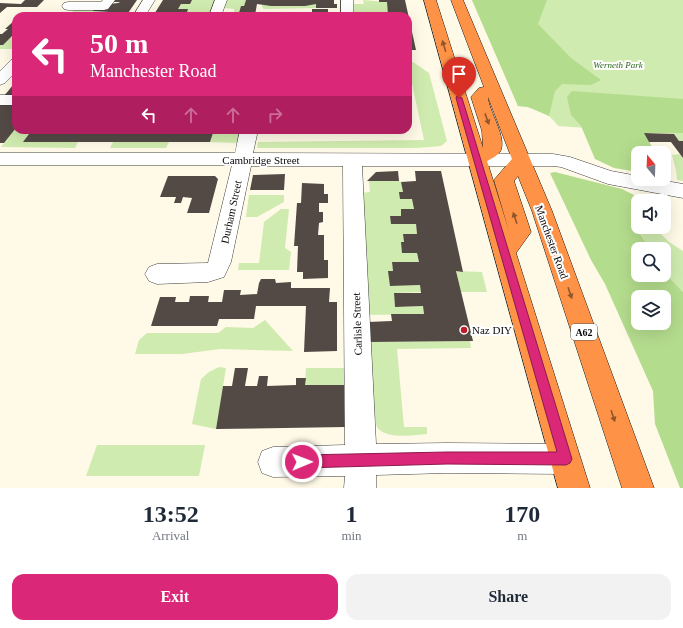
<!DOCTYPE html>
<style>
:root{--surface:#fff;--page:#f2f2f3;--text:#1f2937;--muted:#747a83;--accent:#db2777}
body{margin:0;font-family:"Times New Roman",serif;background:var(--page);color:var(--text);height:100vh;display:flex;flex-direction:column;font-size:15px;white-space:nowrap}
*{box-sizing:border-box;margin:0}
p{font-size:13px;color:var(--muted)}
.icon{flex:none;width:22px;height:22px;fill:none;stroke:currentColor;stroke-width:2;stroke-linecap:round;stroke-linejoin:round}
.map{position:relative;height:488px;overflow:hidden}
.sheet{display:flex;flex-direction:column;background:var(--surface);flex:1}
.sheet>*{flex:none}
.hud{position:absolute;left:12px;top:12px;width:400px;height:122px;border-radius:12px;box-shadow:0 4px 16px #0002;background:#db2777;color:#fff;overflow:hidden}
.needle{width:26px;rotate:341deg}
.tools{position:absolute;left:631px;top:146px;display:grid;gap:8px}
.tools a{display:grid;place-items:center;width:40px;height:40px;border-radius:8px;background:var(--surface);box-shadow:0 4px 16px #0002;font-size:20px}
.pin{position:absolute;display:grid;place-items:center;width:34px;height:34px;color:#fff;margin:-41px -17px;border-radius:50% 50% 50% 0;rotate:-45deg;box-shadow:0 0 4px #0007}
.pin .icon{rotate:45deg}
.me{position:absolute;width:44px;margin:-22px;rotate:89deg;stroke-linejoin:round;filter:drop-shadow(0 0 3px #0008)}
.turn{display:flex;align-items:center;gap:14px;height:84px;padding:0 12px;font-size:18px}
.turn .icon{width:52px;height:52px;stroke-width:2.5}
.turn b{display:block;font-size:28px;line-height:34px}
.lanes{display:flex;align-items:center;height:38px;padding:0 12px;background:#0003;justify-content:center;gap:20px;direction:ltr}
.lanes .off{opacity:.35}
.eta{display:flex;justify-content:space-evenly;align-items:center;height:68px;text-align:center}
.eta b{font-size:24px;font-weight:600;line-height:28px}
.action{display:flex;gap:8px;margin-top:auto;padding:8px 12px}
.action a{flex:1;height:46px;border-radius:12px;background:var(--accent);color:#fff;font-size:16px;font-weight:600;line-height:46px;text-align:center}
.action a+a{background:var(--page);color:var(--text)}
.map>svg:first-child{display:block}
</style>
<div class="map">
<svg width="683" height="488" viewBox="0 0 683 488">
<rect width="100%" height="100%" fill="#fff9e7"/>
<g fill="#d0ebaf">
<path d="M192,0H217L210,16H175L177,12H186L188,9H178L181,4Z"/>
<path d="M227,0H246L244,6H241L238,16H220L221,13L234,12V9L224,8Z"/>
<path d="M363,0L387,2L388,16H354V4H364Z"/>
<path d="M472,0H683V141H679L674,134L558,126C549,112 533,107 518,106Z"/>
<path d="M311,4H316V8L264,9L262,7V5H311Z"/>
<path d="M95,7L93,11L109,12L106,16H68L76,8Z"/>
<path d="M16,34V49H0V45Z"/>
<path d="M408,62H413L429,73L447,141L441,146L417,148H257L258,142L424,140L410,74L408,73Z"/>
<path d="M16,128V130H32L24,142H78L75,148L1,147Z"/>
<path d="M214,130H241L238,143L210,142Z"/>
<path d="M113,142H169L166,148H110Z"/>
<path d="M680,154L683,158V181L677,180L676,170L672,155Z"/>
<path d="M369,181H399L401,182L403,192L412,199L414,209H401V216H390L391,224H416L417,234H403L404,242L417,253L419,262L392,263L393,271L390,286L420,285L421,292L394,293L395,307L423,306L424,314L367,315L361,193L370,192Z"/>
<path d="M249,195H284V202L257,217H246Z"/>
<path d="M281,209H289L285,248L291,252L289,270H238L239,263H259L264,222Z"/>
<path d="M638,227H654L669,242L683,251V292L664,272V249H650L637,228Z"/>
<path d="M456,271L482,272L487,292H461Z"/>
<path d="M265,320L293,351L220,349L182,354H135L139,340L147,333H218L226,327L253,328Z"/>
<path d="M470,341L471,348L397,349L404,427H427V434C415,435 385,440 377,427C376,425 376,420 375,418L369,342Z"/>
<path d="M219,367L226,368L216,429L192,424L201,379L209,372Z"/>
<path d="M306,368H344V385H305Z"/>
<path d="M97,445H205L199,476H86Z"/>
</g>
<g fill="#b4dc8d" fill-rule="evenodd">
<path d="M472,0H547L538,24L571,58L601,80L591,85L562,84L555,91L549,116L528,107L518,106Z"/>
<path d="M572,91L683,99V133H645L655,153H638V172L614,168L595,159L581,126L571,115L567,97Z"/>
<path d="M555,172L622,189L636,196L638,206L637,229L650,249H638V275H664V272L683,292V488H680L655,424L653,391L605,284L591,260L550,173ZM638,297H664V323H638Z"/>
</g>
<g fill="#534a46">
<path d="M25,0H44L37,7H7L0,13V3L21,4Z"/>
<path d="M112,0H137L126,16H106L109,12L93,11L95,7L109,4L118,3L120,2H111Z"/>
<path d="M163,0H192L190,4H181L178,9H188L187,12H177L175,16H153Z"/>
<path d="M246,0H334V4H337V8H316V4L305,6H271L257,4L255,15L238,16L241,6H244Z"/>
<path d="M379,0H405L416,50H408V16H388L387,2H379Z"/>
<rect x="312" y="9" width="16" height="7"/>
<path d="M18,14H41L38,16H16Z"/>
<path d="M16,17V29L12,32H16V34L13,35L3,45H0V34H2L8,29H5L15,20H13Z"/>
<path d="M16,81V97H3L9,90Z"/>
<path d="M0,102H16V128L4,143H0Z"/>
<path d="M32,130H214L210,142H23Z"/>
<path d="M644,133L674,134L679,141H683V158L671,142H649Z"/>
<path d="M398,171L399,181H367L376,172Z"/>
<path d="M415,171H441L463,272L456,271L473,341L369,342L368,322L392,321L391,314H424L423,306L395,307L394,293H421L420,285L390,286L388,271H393L392,262H419L417,253H402L401,242H404L403,234H417L416,224H391L390,216H401V209H414L412,199H400L399,192H403L401,182L416,181Z"/>
<path d="M285,174L284,190H250L253,175Z"/>
<path d="M168,176H215L218,179L209,213H187L192,198L183,197L181,203H174L176,197H160Z"/>
<path d="M302,183L324,184V194H328V203H319V212H323V222L319,223L318,235H324V260H328V278L303,279V272H297L298,246H294L297,203H301Z"/>
<path d="M261,279H275L276,283L291,282V288H330L329,302H337V351L304,352L306,306H256L254,319H219L217,326H151L160,297H176L175,302H189L190,296H209L208,302H222L224,290H241L240,295L257,294L259,283Z"/>
<path d="M235,368H248L245,386H257L259,376H268L267,386L296,385V378H306L305,385H344L345,427L216,429L223,386H232Z"/>
</g>
<g fill="none" stroke-linecap="round" stroke-linejoin="round">
<g stroke="#3d3d3d" stroke-width="1">
<g id="minor">
<path d="M103,0H115L108,9L104,10H68L64,9L62,6L64,3L68,2H101Z"/>
<path d="M143,0H155L145,16H133Z"/>
<path d="M215,0H227L221,16H209Z"/>
<rect x="341" y="0" width="12" height="16"/>
<path d="M16,59V72L5,83L0,85V71L11,60Z"/>
<rect x="0" y="95" width="16" height="10"/>
<path d="M240,130H258L253,153L553,154L570,157L611,171L638,176V179H655L683,184V198L608,184L561,167L553,166H362L376,444L447,443L565,444L576,448L580,459L576,470L565,474L447,473L376,475V488H344L345,476L273,477L262,473L258,462L262,451L273,447L345,445L343,166H251L231,262L224,277L208,282L157,284L149,281L145,274L149,267L157,264L208,263L232,165H0V153H235Z"/>
</g>
</g>
<g stroke="#1b1b1b" stroke-width="1">
<path id="highway" d="M424,0H436L483,148L482,131L471,97L479,88L484,87L451,0H463L552,211L654,488H622L532,211L518,176L514,181L531,232L516,253L590,488H558ZM488,97L512,159L494,180L509,231L487,161C491,159 497,156 500,152C508,138 488,110 488,97Z"/>
</g>
<use href="#minor" fill="#fff" fill-rule="evenodd"/>
<use href="#highway" fill="#fe9246" fill-rule="evenodd"/>
</g>
<defs><path id="oneway-solid" d="M-6-.8H1V-3.2L6.5 0L1 3.2V.8H-6Z"/></defs>
<g fill="#90552b">
<use href="#oneway-solid" transform="translate(444 46) rotate(-107)"/>
<use href="#oneway-solid" transform="translate(487 119) rotate(70)"/>
<use href="#oneway-solid" transform="translate(515 218) rotate(-109)"/>
<use href="#oneway-solid" transform="translate(570 293) rotate(71)"/>
<use href="#oneway-solid" transform="translate(613 416) rotate(71)"/>
</g>
<path fill="#db2777" stroke="#8e194d" d="M457,96L462,98L572,459L570,463L566,465L447,464L302,468L298,466L296,462L298,457L302,455L447,452H557L456,98Z"/>
<circle fill="#c11b29" stroke="#fff" stroke-width="1.5" cx="464" cy="330" r="4"/>
<g text-anchor="middle" dominant-baseline="central" stroke-width="4" stroke-linejoin="round" paint-order="stroke">
<g font-size="9" font-style="italic" fill="#2b6418" stroke="#fff">
<text x="618" y="65">Werneth Park</text>
</g>
<rect fill="#fff" stroke="#545454" stroke-width="1" x="571" y="324" width="26" height="16" rx="3"/>
<g font-size="10" font-weight="bold" fill="#0a0a0a">
<text x="584" y="332">A62</text>
</g>
<g font-size="11" fill="#0a0a0a" stroke="#fff">
<text x="261" y="160">Cambridge Street</text>
<text transform="translate(231 212) rotate(-78)">Durham Street</text>
<text transform="translate(552 242) rotate(70)">Manchester Road</text>
<text transform="translate(357 324) rotate(-92)">Carlisle Street</text>
</g>
<g font-size="11" fill="#0a0a0a" stroke="#fff" text-anchor="start">
<text x="472" y="330">Naz DIY</text>
</g>
</g>
</svg>
<div class="tools">
<a><svg class="needle" viewBox="-14 -14 28 28"><path d="M0-13l5 13h-10z" fill="#e53935"/><path d="M0 13l5-13h-10z" fill="#747a83"/></svg></a>
<a><svg class="icon" aria-label="sound" viewBox="0 0 24 24"><path d="M4 9h4l5-4v14l-5-4H4zM17 9q2 3 0 6"/></svg></a>
<a><svg class="icon" aria-label="search" viewBox="0 0 24 24"><circle cx="10" cy="10" r="6"/><path d="M15 15l6 6"/></svg></a>
<a><svg class="icon" aria-label="layers" viewBox="0 0 24 24"><path d="M12 4l9 5-9 5-9-5zM3 14l9 5 9-5"/></svg></a>
</div>
<div class="pin" style="left:459px;top:98px;background:#d93025"><svg class="icon" aria-label="arrive" viewBox="0 0 24 24"><path d="M6 21V4h12l-3 4 3 4H6"/></svg></div>
<svg class="me" style="left:302px;top:462px" viewBox="-20 -20 40 40"><circle r="17" fill="#db2777" stroke="#fff" stroke-width="3"/><path d="M0-11L8 9 0 5-8 9z" fill="#fff"/></svg>
<div class="hud">
<div class="turn"><svg class="icon" aria-label="left" viewBox="0 0 24 24"><path d="M17 20v-9H6M10 6l-5 5 5 5"/></svg><div><b>50 m</b>Manchester Road</div></div>
<div class="lanes"><svg class="icon" aria-label="left" viewBox="0 0 24 24"><path d="M17 20v-9H6M10 6l-5 5 5 5"/></svg><svg class="icon off" aria-label="ahead" viewBox="0 0 24 24"><path d="M12 20V5M6 11l6-6 6 6"/></svg><svg class="icon off" aria-label="ahead" viewBox="0 0 24 24"><path d="M12 20V5M6 11l6-6 6 6"/></svg><svg class="icon off" aria-label="right" viewBox="0 0 24 24"><path d="M7 20v-9h11M14 6l5 5-5 5"/></svg></div>
</div>
</div>
<section class="sheet">
<div class="eta">
<div><b>13:52</b><p>Arrival</p></div>
<div><b>1</b><p>min</p></div>
<div><b>170</b><p>m</p></div>
</div>
<div class="action"><a>Exit</a><a>Share</a></div>
</section>
